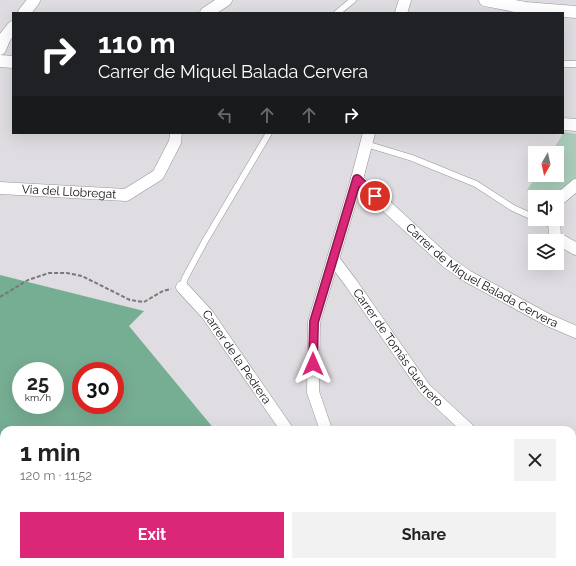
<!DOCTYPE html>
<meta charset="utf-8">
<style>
:root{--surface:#fff;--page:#f2f2f2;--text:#222;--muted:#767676;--accent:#db2777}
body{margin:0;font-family:Raleway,sans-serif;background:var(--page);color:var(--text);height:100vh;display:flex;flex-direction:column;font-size:15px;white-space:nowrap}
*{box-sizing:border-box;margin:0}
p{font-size:13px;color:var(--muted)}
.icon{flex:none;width:22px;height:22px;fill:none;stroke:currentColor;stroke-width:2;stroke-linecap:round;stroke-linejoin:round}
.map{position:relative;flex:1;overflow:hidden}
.sheet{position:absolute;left:0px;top:426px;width:576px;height:140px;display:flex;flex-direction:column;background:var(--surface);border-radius:12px 12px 0 0;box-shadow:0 4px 16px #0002}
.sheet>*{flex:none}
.hud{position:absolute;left:12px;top:12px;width:552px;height:122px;border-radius:0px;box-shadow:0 4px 16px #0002;background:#202124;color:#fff;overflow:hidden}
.needle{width:26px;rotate:189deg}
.fabs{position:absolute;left:528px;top:146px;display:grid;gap:8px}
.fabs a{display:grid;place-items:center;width:36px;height:36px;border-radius:0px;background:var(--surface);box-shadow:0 4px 16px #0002;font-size:20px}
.speed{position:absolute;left:12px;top:362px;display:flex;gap:8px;font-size:20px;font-weight:700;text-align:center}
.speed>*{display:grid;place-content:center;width:52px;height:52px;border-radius:50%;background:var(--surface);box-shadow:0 4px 16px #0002;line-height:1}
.speed small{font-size:10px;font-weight:400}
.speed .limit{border:6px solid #d22;background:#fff;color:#111}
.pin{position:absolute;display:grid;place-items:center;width:34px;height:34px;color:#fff;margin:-17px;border:2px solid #fff;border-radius:50%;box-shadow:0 1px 4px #0007}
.me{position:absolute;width:44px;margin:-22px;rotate:0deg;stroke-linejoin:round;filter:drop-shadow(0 0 3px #0008)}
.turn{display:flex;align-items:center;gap:14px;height:84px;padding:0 20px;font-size:18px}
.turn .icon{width:52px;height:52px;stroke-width:2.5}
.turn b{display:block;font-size:28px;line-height:34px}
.lanes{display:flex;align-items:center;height:38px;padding:0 20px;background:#0003;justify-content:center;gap:20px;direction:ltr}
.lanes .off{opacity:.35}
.round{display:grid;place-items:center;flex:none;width:42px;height:42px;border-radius:0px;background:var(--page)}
.head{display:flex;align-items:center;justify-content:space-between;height:68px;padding:0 20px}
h1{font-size:24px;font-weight:700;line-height:30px}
.button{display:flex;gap:8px;margin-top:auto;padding:8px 20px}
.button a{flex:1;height:46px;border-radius:0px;background:var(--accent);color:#fff;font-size:16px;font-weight:700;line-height:46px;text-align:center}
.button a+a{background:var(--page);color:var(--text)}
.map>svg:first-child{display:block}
</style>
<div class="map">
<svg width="576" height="566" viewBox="0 0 576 566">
<rect width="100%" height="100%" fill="#e0dde2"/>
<path fill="#abccbb" d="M564,132L576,134V180L557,197H539L527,190L537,175H557V153H551Z"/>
<path fill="#76ae93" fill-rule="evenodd" d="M0,275L144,311L129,326L215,430H4V562H380L384,566H0ZM21,371H55V405H21ZM81,371H115V405H81Z"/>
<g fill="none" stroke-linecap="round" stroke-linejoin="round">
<g stroke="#98969a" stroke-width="7">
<g id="lane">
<path d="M337,13L353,0"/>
<path d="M563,64H576"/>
<path d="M366,144L412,158L476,184L513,208L535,218"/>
<path d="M538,219L555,226"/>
<path d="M182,287L185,278L205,241L269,133"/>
</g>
</g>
<g stroke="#98969a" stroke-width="13">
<g id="street">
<path d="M485,0L525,8L576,12"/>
<path d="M24,13L34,0"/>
<path d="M206,13L226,0"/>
<path d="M401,13L405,0"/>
<path d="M0,49L5,37L13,27"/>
<path d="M0,61L13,62"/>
<path d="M563,124L576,125"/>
<path id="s1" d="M357,179L447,262L467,276L548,320L576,332"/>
<path id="s2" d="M0,188L126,195L158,175L175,142L176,133"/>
<path d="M557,201L576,185"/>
<path d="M554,219L555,237L576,249"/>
<path id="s3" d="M333,259L351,283L425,389L469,430"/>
<path id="s4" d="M182,287L207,314L287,430"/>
<path d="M326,430L313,392L314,322L357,179L369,133"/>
<path d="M572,514L576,517"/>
<path d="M393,562L396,566"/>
</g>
</g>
<g stroke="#79777a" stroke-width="2" stroke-dasharray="4 2" stroke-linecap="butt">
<path d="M0,297L28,280L49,273H67L82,276L130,300L144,302L163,291L171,289"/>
<path d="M0,527L4,528"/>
<path d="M49,566L52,562"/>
<path d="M254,566L256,562"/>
</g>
<use href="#lane" stroke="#fff" stroke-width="6"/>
<use href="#street" stroke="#fff" stroke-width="12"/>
</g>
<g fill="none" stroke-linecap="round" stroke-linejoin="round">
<g stroke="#8e194d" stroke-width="10">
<path id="route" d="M313,364L314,322L357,179L375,196"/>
</g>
<use href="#route" stroke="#db2777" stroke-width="7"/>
</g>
<g text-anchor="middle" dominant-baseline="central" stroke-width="3.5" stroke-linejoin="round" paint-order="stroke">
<g font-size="12" fill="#0f0e10" stroke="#edeaef">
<text stroke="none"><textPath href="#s2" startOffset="69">Via del Llobregat</textPath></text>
<text stroke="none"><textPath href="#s1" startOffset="159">Carrer de Miquel Balada Cervera</textPath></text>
<text stroke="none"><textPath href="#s3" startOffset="110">Carrer de Tomás Guerrero</textPath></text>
<text stroke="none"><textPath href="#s4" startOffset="89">Carrer de la Pedrera</textPath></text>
</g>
</g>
</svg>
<div class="fabs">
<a><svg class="needle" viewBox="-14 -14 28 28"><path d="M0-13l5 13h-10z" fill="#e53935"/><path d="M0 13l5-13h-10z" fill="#767676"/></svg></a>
<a><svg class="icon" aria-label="sound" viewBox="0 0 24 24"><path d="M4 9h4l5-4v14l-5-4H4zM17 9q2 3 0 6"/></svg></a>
<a><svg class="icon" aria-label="layers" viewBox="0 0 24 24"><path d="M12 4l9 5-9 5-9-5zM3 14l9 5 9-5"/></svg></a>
</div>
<div class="speed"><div>25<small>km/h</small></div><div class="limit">30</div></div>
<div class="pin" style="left:375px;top:196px;background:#d93025"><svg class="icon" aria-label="arrive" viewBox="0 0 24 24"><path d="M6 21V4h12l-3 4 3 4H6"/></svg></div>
<svg class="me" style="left:313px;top:364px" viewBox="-20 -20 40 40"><path d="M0-17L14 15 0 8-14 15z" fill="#db2777" stroke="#fff" stroke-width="4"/></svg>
<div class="hud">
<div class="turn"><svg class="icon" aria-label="right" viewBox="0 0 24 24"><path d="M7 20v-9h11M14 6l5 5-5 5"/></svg><div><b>110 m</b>Carrer de Miquel Balada Cervera</div></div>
<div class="lanes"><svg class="icon off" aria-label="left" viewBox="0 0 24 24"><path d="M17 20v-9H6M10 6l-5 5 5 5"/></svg><svg class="icon off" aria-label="ahead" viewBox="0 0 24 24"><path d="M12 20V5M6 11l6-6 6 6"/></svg><svg class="icon off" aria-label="ahead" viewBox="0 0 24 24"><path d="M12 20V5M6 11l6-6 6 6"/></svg><svg class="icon" aria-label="right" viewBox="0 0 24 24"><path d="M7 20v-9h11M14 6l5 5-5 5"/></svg></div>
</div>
<section class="sheet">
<div class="head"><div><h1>1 min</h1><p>120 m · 11:52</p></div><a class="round"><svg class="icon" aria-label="close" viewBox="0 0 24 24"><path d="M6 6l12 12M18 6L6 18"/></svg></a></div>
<div class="button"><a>Exit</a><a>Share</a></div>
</section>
</div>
